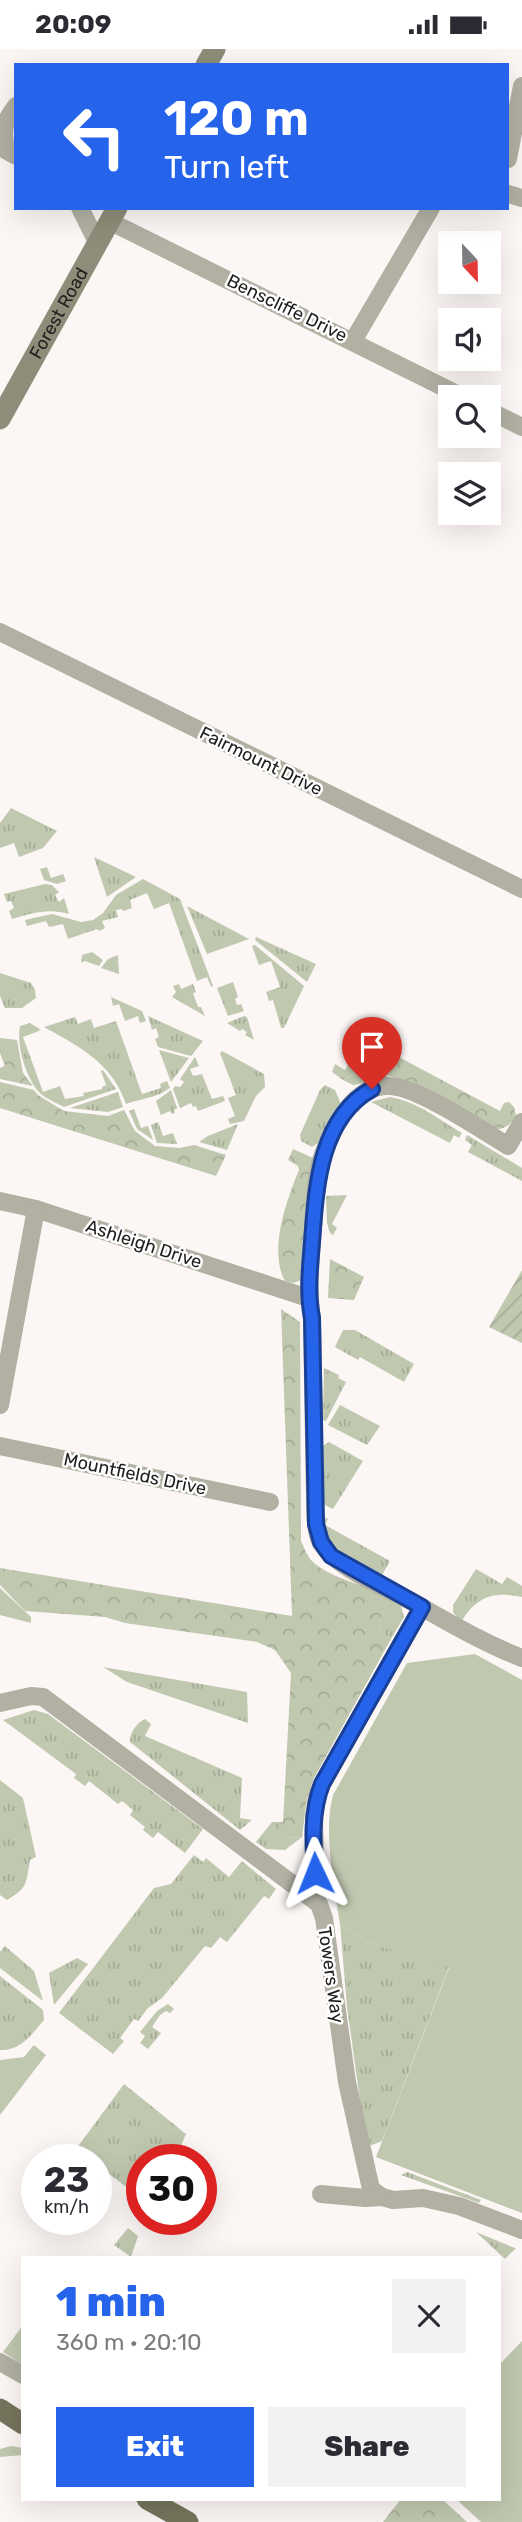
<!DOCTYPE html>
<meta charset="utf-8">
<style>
:root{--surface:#fff;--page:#f2f2f3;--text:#2b2b33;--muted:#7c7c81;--accent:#2563eb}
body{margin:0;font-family:Rubik,sans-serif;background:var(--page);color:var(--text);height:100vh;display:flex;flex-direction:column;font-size:26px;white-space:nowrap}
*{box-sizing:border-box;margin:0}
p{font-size:23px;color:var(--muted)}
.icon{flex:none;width:38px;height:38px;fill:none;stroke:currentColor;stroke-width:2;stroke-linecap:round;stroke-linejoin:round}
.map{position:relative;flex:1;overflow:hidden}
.sheet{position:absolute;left:21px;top:2207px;width:480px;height:245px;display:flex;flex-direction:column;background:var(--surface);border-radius:0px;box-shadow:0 7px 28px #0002}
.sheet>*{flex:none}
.top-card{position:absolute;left:14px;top:14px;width:495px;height:147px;border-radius:0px;box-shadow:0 7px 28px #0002;background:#2563eb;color:#fff;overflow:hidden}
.needle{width:46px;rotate:158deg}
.controls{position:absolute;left:438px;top:182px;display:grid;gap:14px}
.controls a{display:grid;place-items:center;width:63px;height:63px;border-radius:0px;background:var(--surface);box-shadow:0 7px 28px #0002;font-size:35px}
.speed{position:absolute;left:21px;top:2095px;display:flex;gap:14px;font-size:35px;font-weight:700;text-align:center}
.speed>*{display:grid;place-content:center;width:91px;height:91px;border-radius:50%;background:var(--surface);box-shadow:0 7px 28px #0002;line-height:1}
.speed small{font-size:18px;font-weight:400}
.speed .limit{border:10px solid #d22;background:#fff;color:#111}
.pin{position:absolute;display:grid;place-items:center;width:60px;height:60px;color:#fff;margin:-72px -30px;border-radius:50% 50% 50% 0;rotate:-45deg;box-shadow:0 0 7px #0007}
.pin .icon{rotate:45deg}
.me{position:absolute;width:77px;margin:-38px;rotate:358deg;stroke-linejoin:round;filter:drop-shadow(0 0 5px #0008)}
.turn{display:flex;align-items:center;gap:24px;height:147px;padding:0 35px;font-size:32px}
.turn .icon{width:91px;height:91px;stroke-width:2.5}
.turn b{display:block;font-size:49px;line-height:60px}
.round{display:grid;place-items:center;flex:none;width:74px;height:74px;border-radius:0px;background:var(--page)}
.headline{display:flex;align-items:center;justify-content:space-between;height:119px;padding:0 35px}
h1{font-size:42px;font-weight:800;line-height:52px;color:var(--accent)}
.cta{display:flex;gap:14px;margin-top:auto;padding:14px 35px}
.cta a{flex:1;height:80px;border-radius:0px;background:var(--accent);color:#fff;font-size:28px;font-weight:800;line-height:80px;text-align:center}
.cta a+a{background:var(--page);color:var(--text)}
.status{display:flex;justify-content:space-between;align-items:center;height:49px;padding:0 35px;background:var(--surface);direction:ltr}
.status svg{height:19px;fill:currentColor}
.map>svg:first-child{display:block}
</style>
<div class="status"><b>20:09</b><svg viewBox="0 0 49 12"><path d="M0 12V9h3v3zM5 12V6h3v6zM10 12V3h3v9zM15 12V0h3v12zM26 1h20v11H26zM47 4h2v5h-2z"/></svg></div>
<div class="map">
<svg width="522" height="2473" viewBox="0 0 522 2473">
<defs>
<pattern id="grass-tufts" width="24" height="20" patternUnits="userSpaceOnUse" patternTransform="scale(1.75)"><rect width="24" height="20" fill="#c0c8b0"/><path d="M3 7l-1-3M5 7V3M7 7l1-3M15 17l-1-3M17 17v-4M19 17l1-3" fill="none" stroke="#a5ac97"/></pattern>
<pattern id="forest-crowns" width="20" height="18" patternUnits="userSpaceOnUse" patternTransform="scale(1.75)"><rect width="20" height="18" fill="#c0c8b0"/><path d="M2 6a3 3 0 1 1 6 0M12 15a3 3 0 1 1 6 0" fill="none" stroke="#a5ac97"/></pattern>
<pattern id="garden-furrows" width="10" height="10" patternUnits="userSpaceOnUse" patternTransform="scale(1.75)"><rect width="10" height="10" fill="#c0c8b0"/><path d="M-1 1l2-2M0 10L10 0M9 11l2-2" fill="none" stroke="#a5ac97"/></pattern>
</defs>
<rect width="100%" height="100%" fill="#fcf7f5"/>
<g fill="url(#grass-tufts)">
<path d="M11,759L57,782L43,799L19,808L14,794L0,799V774Z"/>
<path d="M94,808L136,828L107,848Z"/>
<path d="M47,818L51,829L63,825L66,832L57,835L44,831L40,820Z"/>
<path d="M143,830L180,850L213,937L211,938L207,928L197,932L169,854L154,860L147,844L130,851L132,859L123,862L122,860L116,861L118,868L102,872L105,879L99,882L97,880L68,890L63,875L49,878L46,872L27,877L25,871L52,865L81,873L93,871L103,864L116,846Z"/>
<path d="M45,835L52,836L59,843L55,846L59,853L64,849L69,865C48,859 33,864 12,870L9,862L14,859L11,852L7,853L4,845Z"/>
<path d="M187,857L249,890L207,905Z"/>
<path d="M256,888L316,915L307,933L255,891Z"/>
<path d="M255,896L304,937L284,979H281L273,951L269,952L266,943L280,938L271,912L259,916L252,897Z"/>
<path d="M92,903L103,911L99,917L85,912L81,914L82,906Z"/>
<path d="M118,906L119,925L101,919L108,910Z"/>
<path d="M0,924L31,934L35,941L36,949L22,959H5L0,947Z"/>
<path d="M233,933L238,948L235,950L237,956L241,955L244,962L228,967L217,939Z"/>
<path d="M179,935L181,940L193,935L196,943L193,944L198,958H201L205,967L172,948L176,943L173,937Z"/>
<path d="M111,948L142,962L146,972L140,974L138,967L125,972L119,955L113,957Z"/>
<path d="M148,967L203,992L191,1007L158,998L155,990L159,988L156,979L152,981Z"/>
<path d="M244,967L247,968L254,991L245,986L247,983L242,980L240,982L227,974Z"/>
<path d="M75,968L78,975L91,970L94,979L116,972L142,1045L161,1039L160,1035L167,1032L170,1039C157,1049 142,1049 126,1055C112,1014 80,998 44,978Z"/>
<path d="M30,974L40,980L39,982L23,988L43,1043L60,1037L65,1050L84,1047L83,1044L102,1040V1038L106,1036L101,1022L103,1021L116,1040L64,1058C57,1054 46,1050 40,1044C26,1030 16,996 20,977Z"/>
<path d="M159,1001L189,1009L171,1033Z"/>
<path d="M222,1002L264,1025L265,1038L256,1047L244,1072L230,1075L228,1070L235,1067L228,1049L236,1046L220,1004Z"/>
<path d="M195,1008L199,1017L190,1020L193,1027L202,1025L212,1050L223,1047L225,1052L198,1062L196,1057L193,1058L191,1054L180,1059L173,1040L175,1037L180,1038L184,1033L180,1030Z"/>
<path d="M359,1023H376L392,1029L353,1036L343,1031Z"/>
<path d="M325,1036L335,1041L341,1055L320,1093L312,1098L301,1092L300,1086L320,1041Z"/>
<path d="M171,1041L177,1059L174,1061L175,1064L172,1065L170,1062L161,1066L156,1052Z"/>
<path d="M118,1043L123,1058L108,1063L70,1059Z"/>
<path d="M390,1048C416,1052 440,1071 462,1084L459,1089L454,1086L450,1094L371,1053Z"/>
<path d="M134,1060L141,1079L148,1077L153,1091L137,1080L129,1062Z"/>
<path d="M158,1073L163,1087L173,1084L177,1095L157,1094L151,1076Z"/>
<path d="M238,1075L227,1101L199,1093L208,1087Z"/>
<path d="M467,1086L522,1119V1132L468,1103L472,1096L465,1091Z"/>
<path d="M347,1146L332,1175L337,1179L333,1186L330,1184L327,1174L326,1147Z"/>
<path d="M343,1281H355L414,1315L404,1333L360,1308L358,1311L335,1298Z"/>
<path d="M324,1319L339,1326L338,1329L346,1333L326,1372L323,1371Z"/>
<path d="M340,1356L380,1377L367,1396L328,1376Z"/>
<path d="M329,1393L363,1412L333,1460L321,1454V1398Z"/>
<path d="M322,1467L328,1470L325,1476L390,1512L382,1526L337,1501L329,1493Z"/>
<path d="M476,1520L502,1535L507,1528L522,1537V1548C492,1542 477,1548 461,1573L453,1563V1556Z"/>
<path d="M390,1548L400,1553L404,1568L391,1590L384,1585L379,1574Z"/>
<path d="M103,1618L247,1643L248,1674L127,1633Z"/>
<path d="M34,1661L48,1665L203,1780L185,1804L158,1783L153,1789L143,1781L145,1778L130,1766L133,1761L122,1752L118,1755L89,1732L85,1737L74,1729L76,1725L3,1671Z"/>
<path d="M145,1670L151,1675L145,1687L242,1729L240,1769L252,1771L240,1781L130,1693C129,1685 137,1673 145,1670Z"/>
<path d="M0,1731L23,1749L36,1808L30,1811C26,1834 28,1839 7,1851L0,1846Z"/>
<path d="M272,1773H283L289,1789L302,1788L285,1801L266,1800L256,1793Z"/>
<path d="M194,1806L203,1813L206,1809L229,1828L242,1812L276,1840L269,1850L264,1847L227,1893L220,1888L211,1899L205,1897L162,1949L148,1959L138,1972L134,1970L120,1989L124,1992L113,2005L59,1964L154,1839L171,1835Z"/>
<path d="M340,1875L367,1893L449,1918L382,2092L372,2096L366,2094L347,1958Z"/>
<path d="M5,1897L34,1922L43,1952L0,1919V1903Z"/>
<path d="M77,1909L88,1915L54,1956L49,1924Z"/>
<path d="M0,1927L43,1961L44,1971C32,1985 21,2002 0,2001Z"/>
<path d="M168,1955L174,1960L170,1964L166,1962L160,1966L152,1978L161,1984L148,2000L140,1994L145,1987L140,1983L157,1962Z"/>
<path d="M124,2035L186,2085L175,2110H142V2158L134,2153L138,2147L96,2115V2110H90L76,2100Z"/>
<path d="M407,2123L481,2151L479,2154L401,2126Z"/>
<path d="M128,2179L138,2187L131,2208L114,2196Z"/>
<path d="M476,2183L515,2199H516L505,2210Z"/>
<path d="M23,2276V2316L3,2303Z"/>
<path d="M11,2397L23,2399V2406L0,2408V2400Z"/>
</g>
<g fill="url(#forest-crowns)">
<path d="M0,989L17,991L23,1024L33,1037L0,1030V1019L5,1017L0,1004Z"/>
<path d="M363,989L500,1062L504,1054L509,1053L514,1058L516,1067C510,1077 504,1080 493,1081C463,1064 407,1028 374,1023C362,1021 354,1025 343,1031L332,1023L335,1015L345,1021Z"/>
<path d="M0,1033L34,1041L38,1046L64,1062L108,1067L124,1061L135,1082L155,1097L179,1099L194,1096L226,1106L216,1127L0,1059Z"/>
<path d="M293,1100L313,1109L301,1231L294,1234L285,1232C268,1202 287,1150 299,1121L298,1117L288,1111Z"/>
<path d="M330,1210L364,1228L354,1251L328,1249Z"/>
<path d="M281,1260L300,1273L301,1492C304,1498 307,1507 312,1512C330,1530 368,1536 390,1548L379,1574L384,1585L391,1590L314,1729L307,1749L302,1788L289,1789L278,1779L283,1773L291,1624L275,1601L257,1593L125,1574L105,1568L25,1562L0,1536V1519L292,1567Z"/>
<path d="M401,2450H442L467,2473H383Z"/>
</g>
<g fill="#c0c8b0">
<path d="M0,1539L31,1568V1574L0,1566Z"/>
<path d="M475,1605L522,1631V2164L376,2108L449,1919L367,1893L340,1875C334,1838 323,1782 333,1746L407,1614Z"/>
<path d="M34,1996L46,2006L0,2066V2011L24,2008Z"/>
<path d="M522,2292V2473H481L456,2450H499V2316Z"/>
</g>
<path fill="url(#garden-furrows)" d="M522,1221V1294L489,1278Z"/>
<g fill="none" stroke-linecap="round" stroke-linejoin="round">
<g stroke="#b1b0a3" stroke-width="18">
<path d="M16,57C4,72 1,83 7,102L16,107"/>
<path d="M508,110L522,37"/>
<path d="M508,145L522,149"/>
<path d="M80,159L97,193"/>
<path d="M109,172L463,348"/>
<path d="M353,292L431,159"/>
<path d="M488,361L522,378"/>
<path d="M0,583L522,840"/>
<path d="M522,1073L508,1097C482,1081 418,1038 390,1037C354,1035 334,1077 323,1105C315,1127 315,1154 313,1178C311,1209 307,1239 312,1269L315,1452C315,1465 315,1482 321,1494C335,1518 383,1537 407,1550C445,1571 481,1593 522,1609"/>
<path d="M0,1152L36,1160L308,1249"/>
<path d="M0,1356L36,1160"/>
<path d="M0,1397L270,1453"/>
<path d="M0,1654L31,1647L43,1648L319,1855L324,1869L347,2033L371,2140L382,2148L393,2151L423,2149L459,2157L522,2181"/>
<path d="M306,1845L313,1835L315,1824L314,1768L317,1747L322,1735L422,1558"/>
<path d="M321,2145L365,2149L382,2148"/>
<path d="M0,2313L23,2326"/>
</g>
<g stroke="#8e8d79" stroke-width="21">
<path d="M206,16L215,0"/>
<path id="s1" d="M0,370L117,159"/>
</g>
<g stroke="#76745c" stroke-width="21">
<path d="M0,2360L23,2375"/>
<path d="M147,2450L188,2473"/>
</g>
</g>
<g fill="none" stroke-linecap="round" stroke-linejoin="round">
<g stroke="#184099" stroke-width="18">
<path id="route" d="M315,1824C313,1794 311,1763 322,1735L422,1558L331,1507L321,1493L316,1475L312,1269C307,1243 310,1219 312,1193C316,1140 319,1069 372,1040"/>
</g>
<use href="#route" stroke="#2563eb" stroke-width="12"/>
</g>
<g text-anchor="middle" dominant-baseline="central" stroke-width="5" stroke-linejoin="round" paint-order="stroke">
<g font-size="18" fill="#22201f" stroke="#fff">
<text transform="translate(287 259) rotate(26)">Benscliffe Drive</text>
<text stroke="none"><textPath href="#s1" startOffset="121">Forest Road</textPath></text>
<text transform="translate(261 712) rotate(26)">Fairmount Drive</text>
<text transform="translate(144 1195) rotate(18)">Ashleigh Drive</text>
<text transform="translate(135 1425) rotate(12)">Mountfields Drive</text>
<text transform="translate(331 1926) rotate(82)">Towers Way</text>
</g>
</g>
</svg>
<div class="controls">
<a><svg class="needle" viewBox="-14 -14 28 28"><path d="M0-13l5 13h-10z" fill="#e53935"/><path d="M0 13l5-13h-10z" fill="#7c7c81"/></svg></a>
<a><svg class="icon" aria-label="sound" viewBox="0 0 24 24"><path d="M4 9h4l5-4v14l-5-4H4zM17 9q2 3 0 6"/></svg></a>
<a><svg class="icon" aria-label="search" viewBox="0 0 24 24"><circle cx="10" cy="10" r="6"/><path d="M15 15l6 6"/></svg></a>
<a><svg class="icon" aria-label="layers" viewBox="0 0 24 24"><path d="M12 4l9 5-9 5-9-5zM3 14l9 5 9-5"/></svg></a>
</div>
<div class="speed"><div>23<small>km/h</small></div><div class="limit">30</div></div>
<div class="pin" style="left:372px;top:1040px;background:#d93025"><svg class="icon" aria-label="arrive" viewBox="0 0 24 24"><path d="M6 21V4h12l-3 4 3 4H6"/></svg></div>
<svg class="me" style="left:315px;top:1824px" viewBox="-20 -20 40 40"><path d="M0-17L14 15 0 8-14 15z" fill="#2563eb" stroke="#fff" stroke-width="4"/></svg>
<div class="top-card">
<div class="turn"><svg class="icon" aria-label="left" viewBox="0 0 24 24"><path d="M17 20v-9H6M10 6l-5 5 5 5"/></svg><div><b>120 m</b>Turn left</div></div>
</div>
<section class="sheet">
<div class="headline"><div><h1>1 min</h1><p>360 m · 20:10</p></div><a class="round"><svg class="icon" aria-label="close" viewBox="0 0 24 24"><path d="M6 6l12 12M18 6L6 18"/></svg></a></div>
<div class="cta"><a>Exit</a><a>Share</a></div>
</section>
</div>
